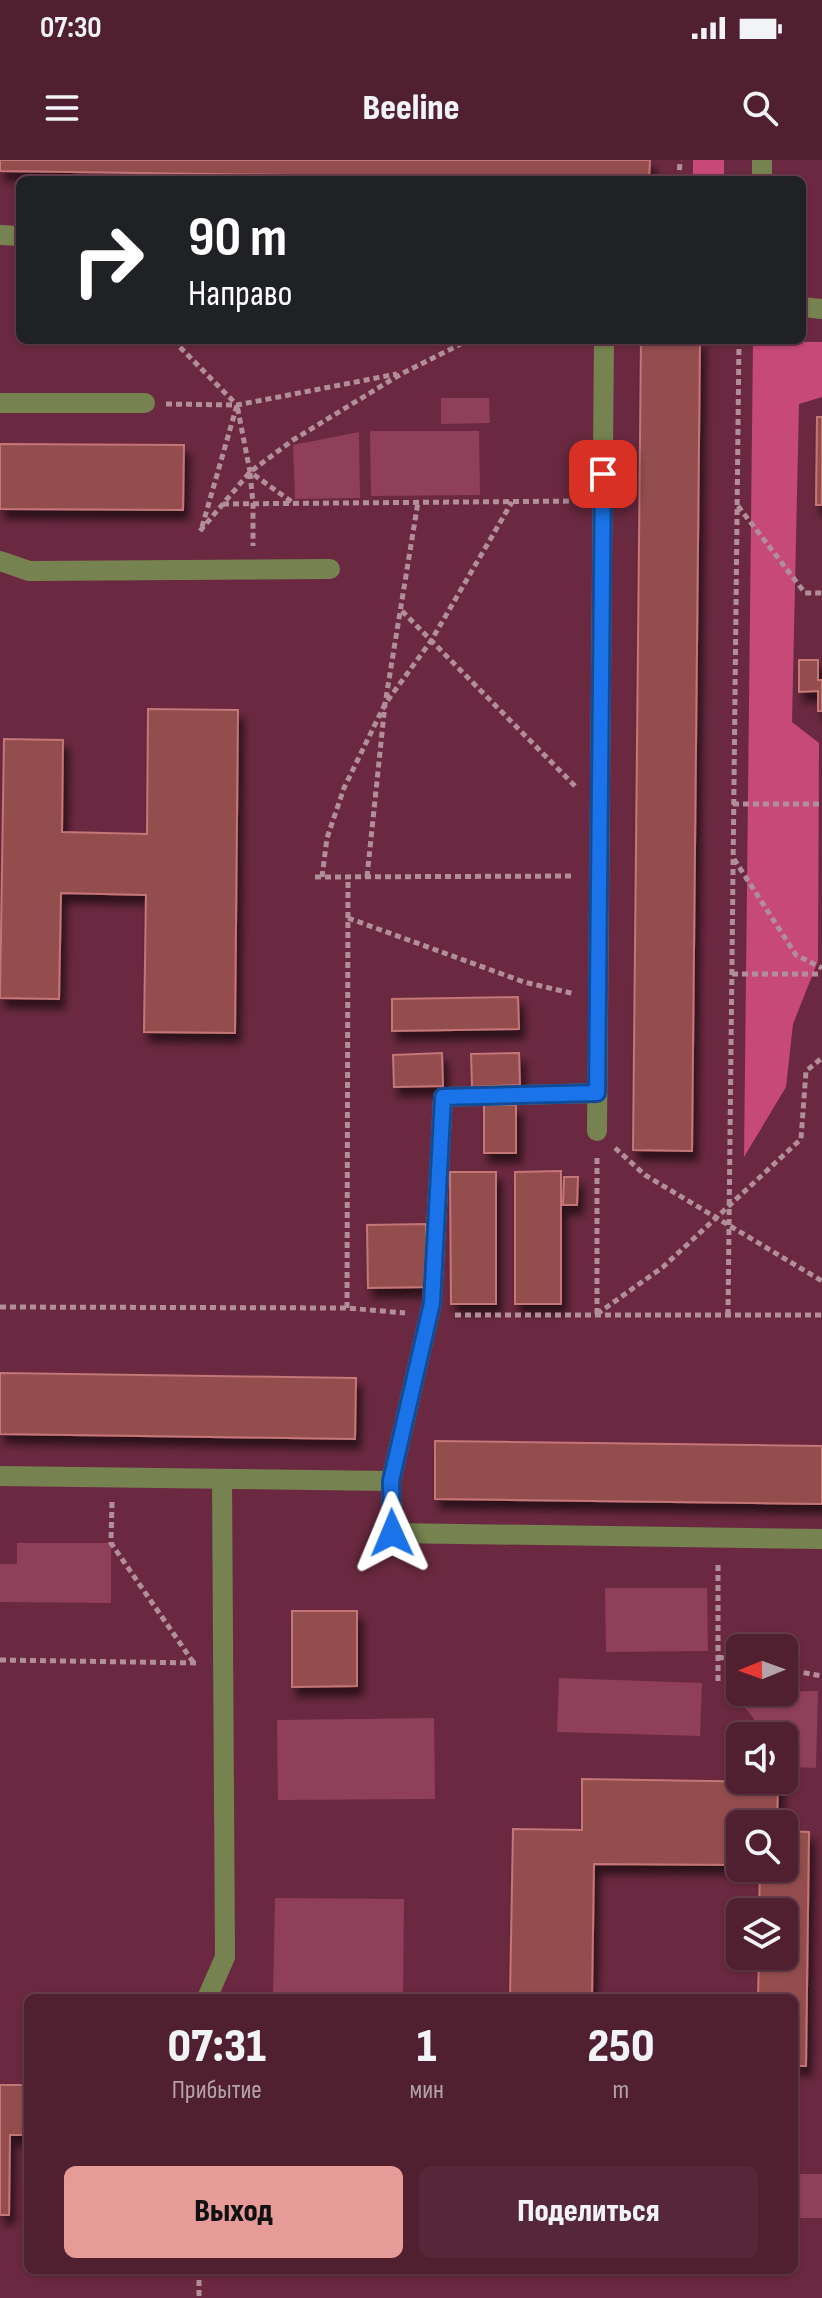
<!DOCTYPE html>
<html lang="ru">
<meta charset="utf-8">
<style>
:root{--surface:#501f30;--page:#562738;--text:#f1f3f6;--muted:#b4a2ab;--line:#673d4c;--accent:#e69b98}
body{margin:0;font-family:"Sofia Sans Condensed",sans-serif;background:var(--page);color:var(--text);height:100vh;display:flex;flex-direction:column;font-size:30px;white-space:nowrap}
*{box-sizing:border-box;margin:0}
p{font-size:26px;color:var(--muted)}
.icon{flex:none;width:44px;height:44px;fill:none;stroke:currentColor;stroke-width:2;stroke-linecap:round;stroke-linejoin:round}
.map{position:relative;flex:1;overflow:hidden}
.drawer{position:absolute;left:24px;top:1834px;width:774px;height:280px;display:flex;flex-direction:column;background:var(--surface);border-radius:12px;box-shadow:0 2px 6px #0004,0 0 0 2px var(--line)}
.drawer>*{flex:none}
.top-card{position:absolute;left:16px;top:16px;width:790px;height:168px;border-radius:12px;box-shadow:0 2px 6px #0004,0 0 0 2px var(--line);background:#202124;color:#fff;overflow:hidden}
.needle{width:52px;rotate:269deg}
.fabs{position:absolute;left:726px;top:1474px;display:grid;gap:16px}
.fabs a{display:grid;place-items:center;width:72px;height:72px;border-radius:12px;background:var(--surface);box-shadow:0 2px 6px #0004,0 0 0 2px var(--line);font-size:40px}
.pin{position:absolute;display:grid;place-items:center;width:68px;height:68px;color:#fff;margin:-34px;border-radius:16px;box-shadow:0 4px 12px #0006}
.me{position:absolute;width:88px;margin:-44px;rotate:359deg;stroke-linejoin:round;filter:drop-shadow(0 0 6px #0008)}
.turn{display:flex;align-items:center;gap:28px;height:168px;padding:0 40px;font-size:36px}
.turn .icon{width:104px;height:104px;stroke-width:2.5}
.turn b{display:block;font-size:56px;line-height:68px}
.eta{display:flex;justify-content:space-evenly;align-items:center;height:136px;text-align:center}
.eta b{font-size:48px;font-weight:800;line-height:56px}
.primary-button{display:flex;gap:16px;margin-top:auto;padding:16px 40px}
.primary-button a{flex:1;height:92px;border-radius:12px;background:var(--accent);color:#111;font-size:32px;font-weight:800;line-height:92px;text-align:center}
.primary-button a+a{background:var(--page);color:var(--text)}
.status{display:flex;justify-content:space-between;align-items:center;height:56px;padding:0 40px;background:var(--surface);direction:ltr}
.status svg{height:22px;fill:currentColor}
header{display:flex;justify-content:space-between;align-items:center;height:104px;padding:0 40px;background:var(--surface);font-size:36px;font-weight:800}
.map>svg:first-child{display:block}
</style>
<div class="status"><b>07:30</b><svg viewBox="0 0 49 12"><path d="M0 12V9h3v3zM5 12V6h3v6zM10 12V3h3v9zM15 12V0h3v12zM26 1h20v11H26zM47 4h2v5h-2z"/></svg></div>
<header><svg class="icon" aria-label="menu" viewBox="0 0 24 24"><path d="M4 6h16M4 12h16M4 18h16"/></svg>Beeline<svg class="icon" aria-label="search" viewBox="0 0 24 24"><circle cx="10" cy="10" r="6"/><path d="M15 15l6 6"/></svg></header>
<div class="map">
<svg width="822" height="2138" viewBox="0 0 822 2138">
<defs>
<filter id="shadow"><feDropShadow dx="5" dy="9" stdDeviation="4" flood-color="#0009"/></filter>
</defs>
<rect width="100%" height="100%" fill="#6a2940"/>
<g fill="#8f3f5a">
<path d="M441,238H489L490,263L441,264Z"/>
<path d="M370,271H479L480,335L371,336Z"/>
<path d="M359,272L360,338L295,339L293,285Z"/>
<path d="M17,1383H111V1443L0,1442V1404H17Z"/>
<path d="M605,1428H707L708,1491L606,1492Z"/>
<path d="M559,1518L702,1523L700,1576L557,1572Z"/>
<path d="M730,1528H740V1532L818,1531L816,1608L791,1607L784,1598V1576H767Z"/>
<path d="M434,1558L435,1639L278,1640L277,1560Z"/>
<path d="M275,1738L404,1739L403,1838H273Z"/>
<rect x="794" y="2014" width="28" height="44"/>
</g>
<g fill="#c74977">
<rect x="693" y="0" width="31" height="20"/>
<path d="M753,181L822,182V237L799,244L792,562L819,583L818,801L793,864L786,927L744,997Z"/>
</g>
<g fill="#944d4d" stroke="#c37675" stroke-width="2" filter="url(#shadow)">
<path d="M0,0H650L649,20L0,11Z"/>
<path d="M641,180H700L692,991L633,990Z"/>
<path d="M817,257H822V345H816Z"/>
<path d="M0,284L184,285L183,350L0,349Z"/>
<path d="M799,500H818V520H822V551H818V531L799,532Z"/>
<path d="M148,549L238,550L235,873L144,872L146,735L61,733L59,839L0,838L4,579L63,580L62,672L147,674Z"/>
<path d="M518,837L519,869L392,871V839Z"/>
<path d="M442,893L443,926L394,927L393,895Z"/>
<path d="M519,893L520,925L472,927L471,894Z"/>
<rect x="484" y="945" width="32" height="48"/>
<path d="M561,1011V1144H515V1012Z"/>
<path d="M450,1012H496V1144H451Z"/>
<path d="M564,1017H578L577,1045H563Z"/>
<path d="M426,1064L427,1127L368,1128L367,1065Z"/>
<path d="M0,1213L356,1218L355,1279L0,1274Z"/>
<path d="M435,1281L822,1286V1344L435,1339Z"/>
<path d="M292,1451H357V1526L292,1527Z"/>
<path d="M582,1619L778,1622L777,1664H740V1705L594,1704L592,1838H510L513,1669L582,1670Z"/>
<path d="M784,1671L809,1672L806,1906H794V1838H758L759,1796H784V1752H759L760,1708H784Z"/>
<path d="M0,1925H28V1975H10L9,2055H0Z"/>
</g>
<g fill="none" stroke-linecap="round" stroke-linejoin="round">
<g stroke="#b28e9a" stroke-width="5" stroke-dasharray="6 4" stroke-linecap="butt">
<path d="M679,20L680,0"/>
<path d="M173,180L237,245"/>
<path d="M166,244L237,245L397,214"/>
<path d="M250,313L253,343V386"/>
<path d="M223,344L578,341"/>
<path d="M738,346L805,433H822"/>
<path d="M202,367L237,245L250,312L292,342"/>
<path d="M200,371L250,312L293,280L401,214L469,180"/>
<path d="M402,451L575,626"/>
<path d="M733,644H822"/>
<path d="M734,699L796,795L822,808"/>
<path d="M315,717L574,716"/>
<path d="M322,717L327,678L344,628L385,544L431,481L512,342"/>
<path d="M367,717L385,544L418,342"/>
<path d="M348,758L524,822L575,834"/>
<path d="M732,814H822"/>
<path d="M615,988L645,1015L822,1121"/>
<path d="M0,1147L347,1148L405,1153"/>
<path d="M347,1148L348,717"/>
<path d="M597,1154L663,1107L801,979L806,911L822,898"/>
<path d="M597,1154V996"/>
<path d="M455,1155H822"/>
<path d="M728,1155L739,180"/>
<path d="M112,1342L111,1383L193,1502"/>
<path d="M718,1497L740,1501"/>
<path d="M0,1500L199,1503"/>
<path d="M784,1509L822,1516"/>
<path d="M718,1521V1402"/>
<path d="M199,2110V2138"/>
</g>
<g stroke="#768350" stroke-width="20">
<path d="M762,0V20"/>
<path d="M0,75L20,76"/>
<path d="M802,147L822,149"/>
<path d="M0,243H145"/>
<path d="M0,401L29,411L330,409"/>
<path d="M597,971L604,180"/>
<path d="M0,1316L391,1321L392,1373L822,1379"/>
<path d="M391,1321L432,1143L443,937L597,933"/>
<path d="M207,1838L225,1797L222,1319"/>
</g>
</g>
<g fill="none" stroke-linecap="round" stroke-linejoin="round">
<g stroke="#114b97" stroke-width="20">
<path id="route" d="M392,1373L391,1321L432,1143L443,937L597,933L603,314"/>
</g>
<use href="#route" stroke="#1a73e8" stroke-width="14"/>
</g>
</svg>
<div class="fabs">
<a><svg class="needle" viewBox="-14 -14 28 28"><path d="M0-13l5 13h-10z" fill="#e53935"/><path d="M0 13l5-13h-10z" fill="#b4a2ab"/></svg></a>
<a><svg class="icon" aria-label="sound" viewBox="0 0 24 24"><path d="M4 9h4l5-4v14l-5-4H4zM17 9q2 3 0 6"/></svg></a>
<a><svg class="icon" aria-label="search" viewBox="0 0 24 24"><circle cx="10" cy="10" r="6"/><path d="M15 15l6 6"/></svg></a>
<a><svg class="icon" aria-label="layers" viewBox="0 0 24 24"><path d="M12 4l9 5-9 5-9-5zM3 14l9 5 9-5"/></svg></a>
</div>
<div class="pin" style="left:603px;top:314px;background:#d93025"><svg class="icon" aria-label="arrive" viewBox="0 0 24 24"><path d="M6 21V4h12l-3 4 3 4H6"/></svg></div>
<svg class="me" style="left:392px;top:1373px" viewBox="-20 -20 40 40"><path d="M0-17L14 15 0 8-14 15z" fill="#1a73e8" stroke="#fff" stroke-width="4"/></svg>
<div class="top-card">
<div class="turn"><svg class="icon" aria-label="right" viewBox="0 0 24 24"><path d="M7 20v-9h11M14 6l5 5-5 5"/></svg><div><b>90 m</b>Направо</div></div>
</div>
<section class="drawer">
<div class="eta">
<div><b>07:31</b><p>Прибытие</p></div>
<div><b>1</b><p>мин</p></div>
<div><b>250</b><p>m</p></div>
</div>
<div class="primary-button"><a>Выход</a><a>Поделиться</a></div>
</section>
</div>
